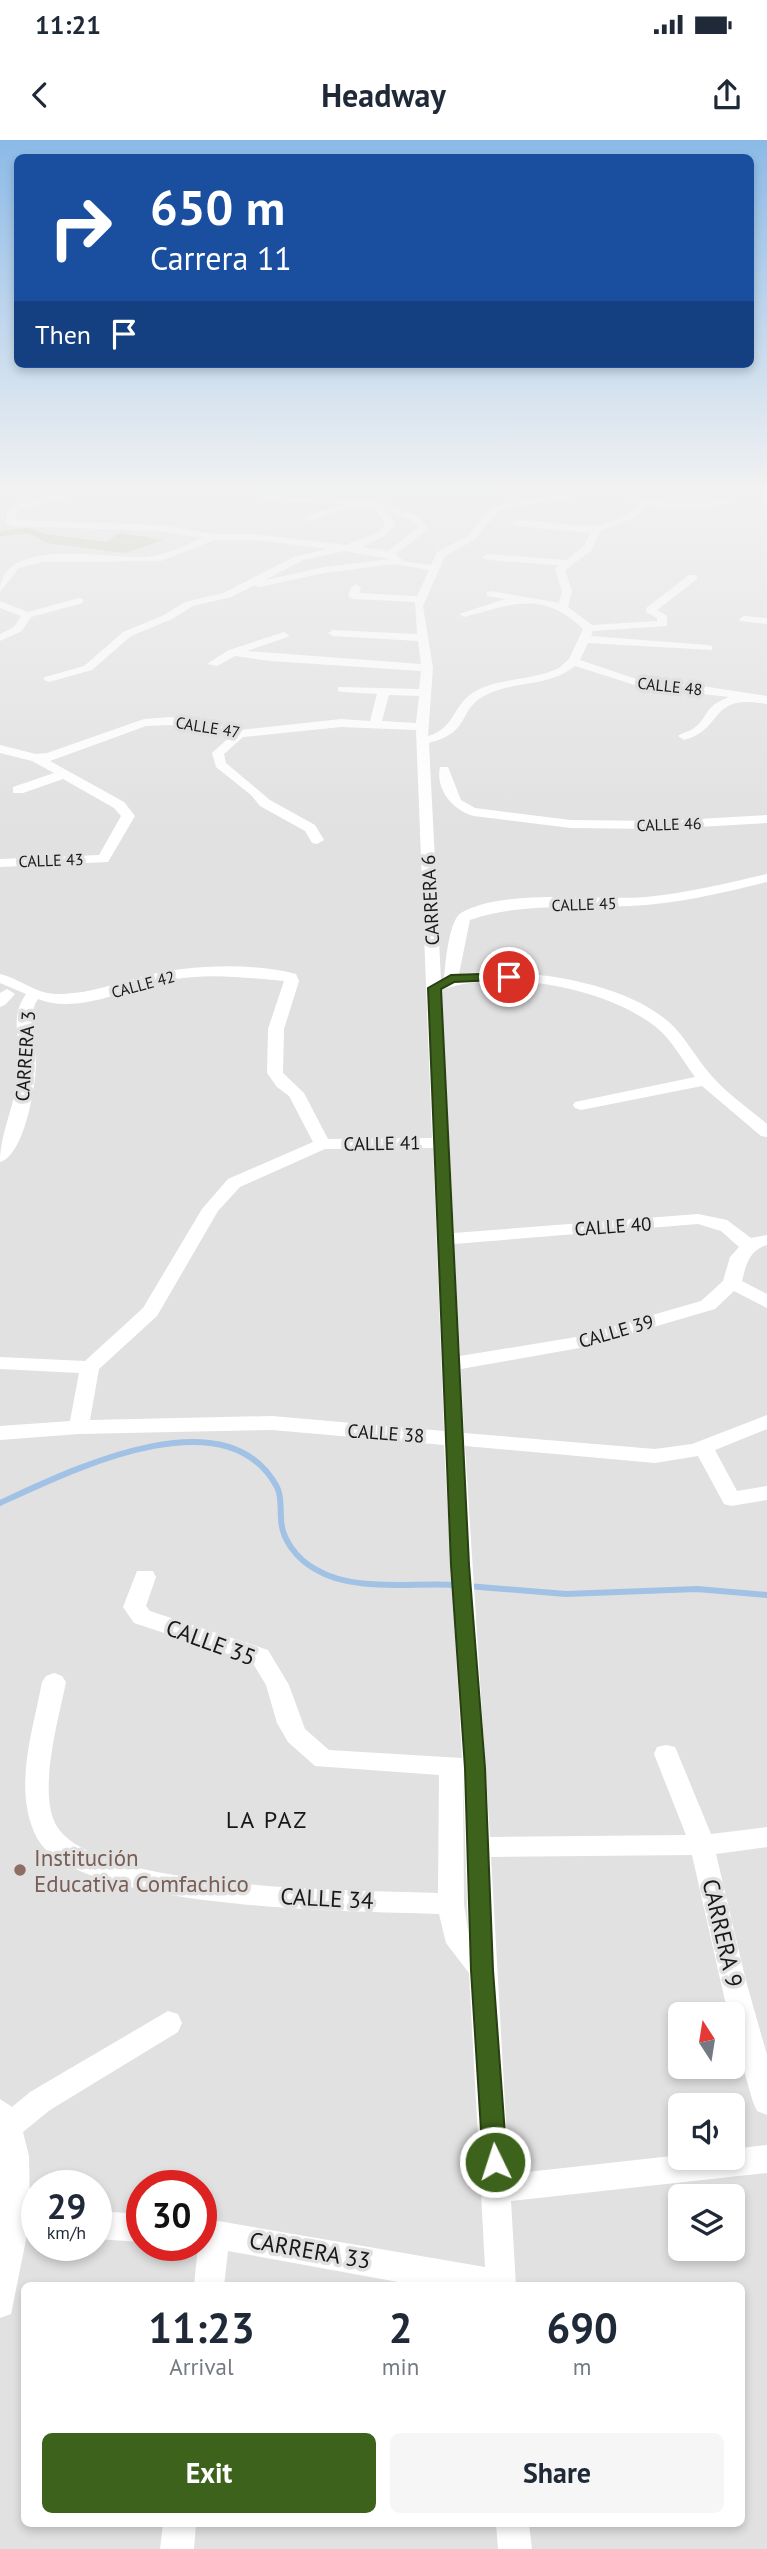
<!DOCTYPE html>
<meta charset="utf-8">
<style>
:root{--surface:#fff;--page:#f6f6f7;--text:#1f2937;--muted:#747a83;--accent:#3d621b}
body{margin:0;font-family:"PT Sans",sans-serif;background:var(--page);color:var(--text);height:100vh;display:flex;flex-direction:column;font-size:26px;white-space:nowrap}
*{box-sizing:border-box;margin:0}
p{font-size:23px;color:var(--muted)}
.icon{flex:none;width:38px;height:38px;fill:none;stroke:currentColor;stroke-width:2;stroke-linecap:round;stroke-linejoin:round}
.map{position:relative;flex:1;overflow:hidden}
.side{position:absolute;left:21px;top:2142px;width:724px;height:245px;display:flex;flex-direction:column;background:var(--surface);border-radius:10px;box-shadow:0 4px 10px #0003}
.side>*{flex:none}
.guide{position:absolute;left:14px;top:14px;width:740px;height:214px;border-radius:10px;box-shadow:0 4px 10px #0003;background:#1a4fa0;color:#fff;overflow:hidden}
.needle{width:46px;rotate:348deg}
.controls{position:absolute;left:668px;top:1862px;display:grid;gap:14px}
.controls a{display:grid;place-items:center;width:77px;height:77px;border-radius:10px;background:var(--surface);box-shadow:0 4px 10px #0003;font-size:35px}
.speed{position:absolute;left:21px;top:2030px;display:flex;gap:14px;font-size:35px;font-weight:700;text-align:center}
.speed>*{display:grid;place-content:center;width:91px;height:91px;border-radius:50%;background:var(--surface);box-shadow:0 4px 10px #0003;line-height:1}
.speed small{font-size:18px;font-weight:400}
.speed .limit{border:10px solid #d22;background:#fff;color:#111}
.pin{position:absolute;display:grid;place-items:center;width:60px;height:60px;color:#fff;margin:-30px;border:4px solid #fff;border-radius:50%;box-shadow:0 2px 7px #0007}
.me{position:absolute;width:77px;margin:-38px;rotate:356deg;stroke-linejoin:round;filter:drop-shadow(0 0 5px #0008)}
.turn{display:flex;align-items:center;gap:24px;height:147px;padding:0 21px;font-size:32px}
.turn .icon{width:91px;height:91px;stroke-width:2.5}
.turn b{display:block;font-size:49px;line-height:60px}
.then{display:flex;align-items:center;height:66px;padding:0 21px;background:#0003;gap:14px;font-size:26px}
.eta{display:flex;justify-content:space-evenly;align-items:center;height:119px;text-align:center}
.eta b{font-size:42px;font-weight:700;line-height:49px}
.action{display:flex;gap:14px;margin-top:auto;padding:14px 21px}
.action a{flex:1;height:80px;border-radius:10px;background:var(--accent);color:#fff;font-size:28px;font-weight:700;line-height:80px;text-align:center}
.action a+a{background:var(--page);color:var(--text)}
.status{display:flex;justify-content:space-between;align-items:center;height:49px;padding:0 35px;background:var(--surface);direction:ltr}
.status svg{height:19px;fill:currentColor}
header{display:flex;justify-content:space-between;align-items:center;height:91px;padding:0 21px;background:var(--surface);font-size:32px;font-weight:700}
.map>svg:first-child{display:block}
</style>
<div class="status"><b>11:21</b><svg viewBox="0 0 49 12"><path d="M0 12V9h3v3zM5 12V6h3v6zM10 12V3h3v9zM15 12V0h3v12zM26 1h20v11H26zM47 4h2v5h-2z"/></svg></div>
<header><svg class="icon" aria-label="back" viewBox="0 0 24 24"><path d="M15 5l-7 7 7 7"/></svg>Headway<svg class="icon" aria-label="share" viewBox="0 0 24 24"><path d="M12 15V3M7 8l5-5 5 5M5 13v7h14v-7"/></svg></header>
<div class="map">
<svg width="767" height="2409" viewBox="0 0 767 2409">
<rect width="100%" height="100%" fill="#e1e1e2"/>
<path fill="#bcc4a4" d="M29,388L45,394L106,402L120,393L163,400L125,413L47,403L28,393L0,396V391Z"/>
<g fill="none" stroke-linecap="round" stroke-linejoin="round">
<g stroke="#a1c2e5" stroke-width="6">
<path d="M0,1363C68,1332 226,1252 277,1347C282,1357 280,1367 281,1378C281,1399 297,1419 315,1429C354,1453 413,1442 457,1445"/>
<path d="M467,1446L566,1454L697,1449L767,1455"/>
</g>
<g fill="#fff" fill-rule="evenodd">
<path d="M71,349L128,350L72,355L22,369L17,372L16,380L160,385L213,394H256L345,405L379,392L385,385C373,351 331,375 306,382L303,377L345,364L272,361L231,349L278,356L371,361L387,349H397L381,363L418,376L428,389L396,414L403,421L431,425L437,412L468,396L493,366L591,349H614L499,370L474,400L445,416L423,466L433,528L428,596C455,589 453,564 474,552C500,537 532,541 559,528L569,519L583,489C542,449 511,465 464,477L459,474L505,459L487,456V452L491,451L559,463L562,451L555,429L558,425L487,420L482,417L487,414L566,420L584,406L590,393L514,386L511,381C556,376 597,403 638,366L622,349H632L643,360L696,364L728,359L733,362L696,370L648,366L635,378L601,390L592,410L565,430L572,451L568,467L592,485L657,481V478L646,472V468L689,435H697V439L657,470L667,476V486L593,491L591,496L708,505L712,506V510L588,503L580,520L642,541L702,546L767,556V564C707,553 726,588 684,600L678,596C683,592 689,592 694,588C711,575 701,568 729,557L641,547L575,526C548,548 513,540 484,556C456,572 473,591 429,603L441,840L444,839C445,825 449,780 461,773C504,748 596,761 646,757C687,753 727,743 767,734V742C722,753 676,764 630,766C576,769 522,762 470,780L459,834C521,827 622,840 670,883C686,898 696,918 710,934C726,953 748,968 767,984V997L761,996L702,946L581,970L575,968L573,965L575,962L695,937C683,921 672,900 656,887C605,847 502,828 441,850L454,1093L698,1074L727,1080L751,1098L767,1095V1105C749,1110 746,1125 742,1141L767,1154V1168L734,1151L715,1169L585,1207L461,1229L464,1293L655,1309L692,1304L767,1275V1289L715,1310L737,1351L767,1346V1360L731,1366L724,1364L698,1316L655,1323L465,1306L490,1697L686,1695L654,1614L657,1607L666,1605L675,1607L678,1614L711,1694L767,1687V1707L716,1714L746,1841L767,1915V1975L757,1971L753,1962L733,1893V1874H728L692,1715L491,1717L509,2034L681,2015V2018H733V2009L767,2005V2033L511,2061L516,2146H420L228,2111L224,2146H194L198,2105H201V2078L485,2127L469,1833L446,1803L439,1774C360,1771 77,1771 37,1698C12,1650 33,1591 42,1542L46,1536L54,1533L62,1536L66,1542C59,1578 36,1656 58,1688C101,1751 362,1750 438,1753L439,1635L315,1626L288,1602L277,1583L266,1545L252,1522L134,1483L123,1467L137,1431H153L156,1437L146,1466L150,1471L268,1510L289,1545L305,1589L329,1610L462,1618L444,1305L272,1290L79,1294L0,1300V1286L70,1281L79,1233L0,1229V1217L85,1221L143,1168L202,1069L228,1039L313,1002L289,956L277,947L267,933L268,889L284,841C248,838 212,833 176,839C135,845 78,876 38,859C26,876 36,903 36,923C36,946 24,1016 0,1022C0,993 17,959 20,927C22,899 8,880 26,854L0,843V834C18,838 37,854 56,854C89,854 109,845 140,837C187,825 249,822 296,834L299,841L284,889L283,933L304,953L328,999L432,998L416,590L341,587L243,597L224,614L226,623L270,660L315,685L324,700L317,704L312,703L305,691L260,666L251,655L216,627L212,613L231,596L170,585L146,586L50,621L124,662L135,676L108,722L0,727V719L99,715L121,676L114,668L63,639L23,653H13V647L54,633L32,621L0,613V605L36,614L47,613L144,579L170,577L240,590L341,579L370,581L377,554L342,552L338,551V547L419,549L421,531L270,521L235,516L217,526L207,524L229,510L284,492L289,495L288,497L247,511L421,524L418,501L333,496L328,493L333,490L417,494L415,462L353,459L348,456L351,447L356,444L361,447L359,453L417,456L429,430L395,424L324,433L260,447L255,445L231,457L193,466L172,479L131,496L92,530L49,542L43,539L45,537L84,526L123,492L164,475L185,462L223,453L296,416L328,409L256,400H215L161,421L42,422L19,428L0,452C0,395 108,419 146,417C167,415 183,406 202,398L160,391L11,386L6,383L7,371L16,365ZM380,368L411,380L418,388L388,411L362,407L385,396L395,385L390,375ZM345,411L390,419L324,427L265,440L303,420ZM389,555L419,556L416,583L382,581ZM433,1008L444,1291L272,1276L90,1280L99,1229L157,1176L218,1071L240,1047L325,1009ZM698,1084L721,1091L739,1107L730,1117L723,1141L701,1161L576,1197L460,1216L454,1104ZM463,1637L468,1791L464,1764Z"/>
<path d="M760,349H767V358L764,357Z"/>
<path d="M79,458L83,459V463L31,477L22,491L0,501V494L14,487L21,476L0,468V461L28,472Z"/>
<path d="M744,476L767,478V484L740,481L739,479Z"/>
<path d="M440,627H448L461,660L475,668L571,680L662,681L767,675V683L662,689L571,688L474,676C453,671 435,649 440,627Z"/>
<path d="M7,849L15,854L5,865L0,867V853Z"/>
<path d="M168,1871L178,1874L182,1883L178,1892L50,1970L23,1992L29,2016L30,2066L37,2067V2095H27L11,2174L0,2178V1959L12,1967L30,1952Z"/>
<path d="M96,2071L142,2074V2102L96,2099Z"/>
<path d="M163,2384H196L194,2409H160Z"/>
<path d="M496,2384H529L532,2409H498Z"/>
</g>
</g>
<linearGradient id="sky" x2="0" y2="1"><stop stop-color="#8bbae7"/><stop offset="0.51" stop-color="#f2f2f2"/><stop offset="1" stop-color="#f2f2f2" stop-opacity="0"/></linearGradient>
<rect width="767" height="687" fill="url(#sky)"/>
<path fill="#3d621b" stroke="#284012" stroke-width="2" d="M509,833L516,837L514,839L454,842L441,849L469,1425L485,1628L493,1830L507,2022L504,2030L495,2033L487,2030L483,2022L471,1830L465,1628L451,1425L428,848L451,835Z"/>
<circle fill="#8d6e63" stroke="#e1e1e2" stroke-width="2.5" cx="20" cy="1730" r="7"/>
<g text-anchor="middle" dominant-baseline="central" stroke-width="7" stroke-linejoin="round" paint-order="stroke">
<g font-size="16" fill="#181818" stroke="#e1e1e2">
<text transform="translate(670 546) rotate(6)">CALLE 48</text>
<text transform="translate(208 587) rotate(9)">CALLE 47</text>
<text transform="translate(669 684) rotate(-2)">CALLE 46</text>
<text transform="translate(51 720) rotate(-2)">CALLE 43</text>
<text transform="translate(584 764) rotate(-2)">CALLE 45</text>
<text transform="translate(143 844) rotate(-15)">CALLE 42</text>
</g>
<g font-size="19" fill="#181818" stroke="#e1e1e2">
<text transform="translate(430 760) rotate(-93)">CARRERA 6</text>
<text transform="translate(25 916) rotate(-86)">CARRERA 3</text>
<text transform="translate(382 1003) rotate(-1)">CALLE 41</text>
<text transform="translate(613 1086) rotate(-4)">CALLE 40</text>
<text transform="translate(616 1191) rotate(-16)">CALLE 39</text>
<text transform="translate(386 1293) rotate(4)">CALLE 38</text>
</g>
<g font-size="23" fill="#181818" stroke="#e1e1e2">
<text transform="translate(211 1502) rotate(20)">CALLE 35</text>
<text transform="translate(327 1758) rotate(3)">CALLE 34</text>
<text transform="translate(723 1793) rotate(77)">CARRERA 9</text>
<text transform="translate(310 2110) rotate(10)">CARRERA 33</text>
</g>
<g font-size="23" fill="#785e54" stroke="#e1e1e2" text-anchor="start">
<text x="34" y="1717">Institución<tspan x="34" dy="26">Educativa Comfachico</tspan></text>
</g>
<g font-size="24" letter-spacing="2" fill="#181818" stroke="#e1e1e2">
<text x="267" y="1679">LA PAZ</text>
</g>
</g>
</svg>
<div class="controls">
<a><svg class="needle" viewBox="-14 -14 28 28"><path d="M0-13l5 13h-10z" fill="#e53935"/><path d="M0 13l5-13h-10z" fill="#747a83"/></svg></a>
<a><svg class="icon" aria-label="sound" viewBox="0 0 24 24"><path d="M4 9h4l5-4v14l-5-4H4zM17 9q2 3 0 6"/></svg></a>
<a><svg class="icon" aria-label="layers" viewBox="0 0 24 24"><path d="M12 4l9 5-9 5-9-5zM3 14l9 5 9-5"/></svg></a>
</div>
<div class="speed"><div>29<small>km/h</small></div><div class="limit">30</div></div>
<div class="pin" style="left:509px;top:837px;background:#d93025"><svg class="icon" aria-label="arrive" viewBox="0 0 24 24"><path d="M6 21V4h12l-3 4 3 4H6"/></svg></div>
<svg class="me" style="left:495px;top:2022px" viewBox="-20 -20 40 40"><circle r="17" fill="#3d621b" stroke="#fff" stroke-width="3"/><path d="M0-11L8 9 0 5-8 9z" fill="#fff"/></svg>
<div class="guide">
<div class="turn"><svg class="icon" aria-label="right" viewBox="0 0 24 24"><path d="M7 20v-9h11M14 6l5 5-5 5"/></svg><div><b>650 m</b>Carrera 11</div></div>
<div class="then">Then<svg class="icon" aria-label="arrive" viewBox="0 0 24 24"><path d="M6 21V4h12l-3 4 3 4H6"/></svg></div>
</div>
<section class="side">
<div class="eta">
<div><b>11:23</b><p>Arrival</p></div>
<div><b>2</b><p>min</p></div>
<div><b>690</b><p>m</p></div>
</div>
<div class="action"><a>Exit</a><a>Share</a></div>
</section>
</div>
